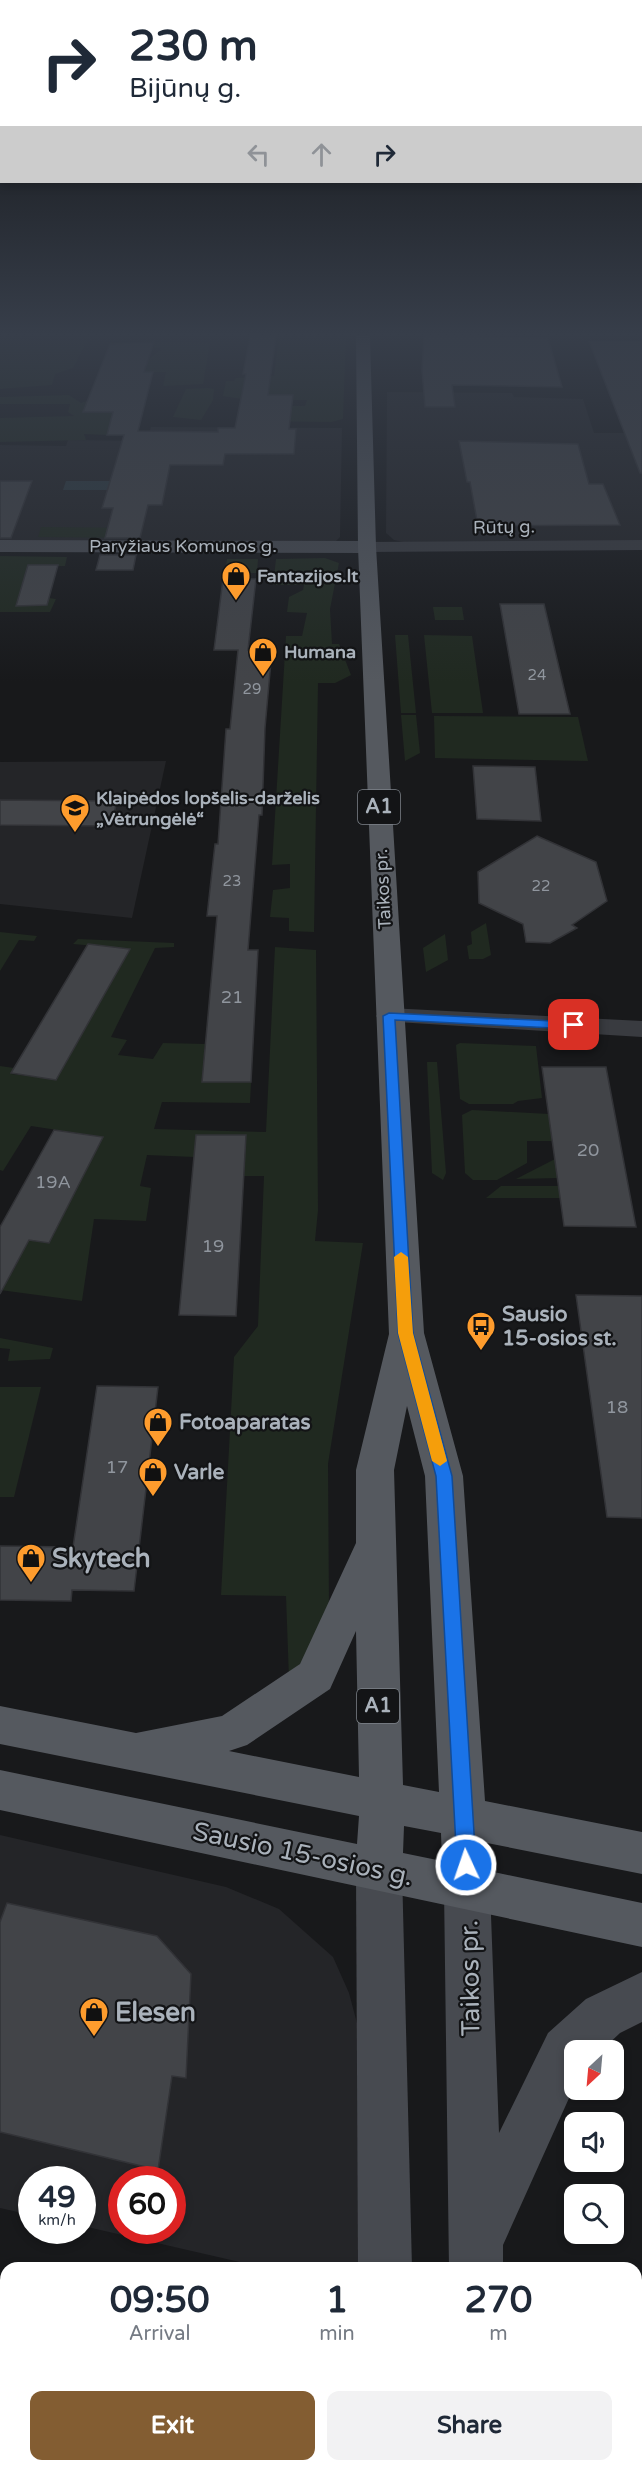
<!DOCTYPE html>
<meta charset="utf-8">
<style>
:root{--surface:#fff;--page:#f2f2f3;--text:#1f2937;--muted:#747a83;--accent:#835d32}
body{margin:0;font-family:"Varela Round",sans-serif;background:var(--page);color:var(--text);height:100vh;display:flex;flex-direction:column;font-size:22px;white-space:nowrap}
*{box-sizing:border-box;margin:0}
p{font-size:20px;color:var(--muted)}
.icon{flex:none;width:33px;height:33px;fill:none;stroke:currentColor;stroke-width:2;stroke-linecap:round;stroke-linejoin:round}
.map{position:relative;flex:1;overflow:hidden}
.side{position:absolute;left:0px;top:2262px;width:642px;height:210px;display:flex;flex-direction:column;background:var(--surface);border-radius:18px 18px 0 0;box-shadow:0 3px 9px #0003}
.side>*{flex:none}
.hud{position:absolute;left:0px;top:0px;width:642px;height:183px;box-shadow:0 3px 9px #0003;background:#fff;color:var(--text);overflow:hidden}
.needle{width:39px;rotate:206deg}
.tools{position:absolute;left:564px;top:2040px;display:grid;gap:12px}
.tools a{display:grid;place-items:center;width:60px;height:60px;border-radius:12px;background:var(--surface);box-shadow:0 3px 9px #0003;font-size:30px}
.speed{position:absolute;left:18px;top:2166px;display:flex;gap:12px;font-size:30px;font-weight:700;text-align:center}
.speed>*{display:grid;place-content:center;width:78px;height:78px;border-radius:50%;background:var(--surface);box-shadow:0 3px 9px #0003;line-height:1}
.speed small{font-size:15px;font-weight:400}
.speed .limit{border:9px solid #d22;background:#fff;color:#111}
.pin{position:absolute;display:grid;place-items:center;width:51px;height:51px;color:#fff;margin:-26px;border-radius:12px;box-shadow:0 3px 9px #0006}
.me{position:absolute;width:66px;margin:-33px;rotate:357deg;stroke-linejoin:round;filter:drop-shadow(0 0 4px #0008)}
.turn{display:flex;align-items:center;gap:21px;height:126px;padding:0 30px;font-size:27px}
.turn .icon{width:78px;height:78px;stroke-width:2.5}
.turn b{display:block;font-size:42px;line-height:51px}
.lanes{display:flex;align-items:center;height:57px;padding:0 30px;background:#0003;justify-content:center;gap:30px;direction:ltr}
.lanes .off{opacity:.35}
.eta{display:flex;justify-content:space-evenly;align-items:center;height:102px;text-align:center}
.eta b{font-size:36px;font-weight:800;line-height:42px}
.cta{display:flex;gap:12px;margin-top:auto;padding:12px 30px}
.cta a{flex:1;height:69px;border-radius:12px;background:var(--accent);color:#fff;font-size:24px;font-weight:800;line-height:69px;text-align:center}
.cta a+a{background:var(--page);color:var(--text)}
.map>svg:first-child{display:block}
</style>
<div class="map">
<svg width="642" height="2472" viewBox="0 0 642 2472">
<rect width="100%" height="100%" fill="#18191b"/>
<g fill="#242528" fill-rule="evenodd">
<path d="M387,392L512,393L514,397L583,399L594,433H642V542H403L394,540L386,533Z"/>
<path d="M151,427L342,428L340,537L336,541L0,542V445L66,446L68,440L146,441Z"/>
<path d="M166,761L132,918L0,904V762Z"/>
<path d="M0,1835L226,1887L279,1909L333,1957L349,1993L358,2027L365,2268H266L83,2226L82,2180H32L31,2215L0,2208ZM122,2180H172V2230H122Z"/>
</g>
<g fill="#202920">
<path d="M0,336H28L30,340L87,341L73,368L55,374L52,385L0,389Z"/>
<path d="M279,336H346L343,419L331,422L249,421L280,406H305L307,400H293V395H249L248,400L223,396L226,381H234L236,378L274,376Z"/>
<path d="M154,342L210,343L203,384L163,386L166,372H125L107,435L84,434L86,440L0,442V418L74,416L68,412L70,404H0V397L69,395L81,403L96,398L106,371C132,372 141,364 162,349L153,346Z"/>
<path d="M208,388L214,389L213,400L201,420L173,417L186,389Z"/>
<path d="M41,527L142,528L140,538L38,537Z"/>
<path d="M0,556L67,557L65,566H28L16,605H47L49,598L56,599L50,612H0Z"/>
<path d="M325,558L339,563L330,609L332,644H339L351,675L335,683H318L314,932L289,931V918L270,917L273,890L290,888V864L272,865L286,636H302L307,613L287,612L289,597L303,590L304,585H273L276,559Z"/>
<path d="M227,559H258L257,573H225Z"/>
<path d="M433,607H462L464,620H435Z"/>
<path d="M395,635H408L416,713H401Z"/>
<path d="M424,635L472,636L483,713H432Z"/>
<path d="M401,715H416L420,753L405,761Z"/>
<path d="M434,716L578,717L588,761L435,758Z"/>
<path d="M486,923L491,955L483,959H469L467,946L472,944L471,932Z"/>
<path d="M0,932L37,936L34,941L19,940L0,971Z"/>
<path d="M445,934L448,960L426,972L423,948Z"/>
<path d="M78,939L174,943V947L155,948L111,1037L127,1040L118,1055L153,1059L163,1043L205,1044L202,1082H251L250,1103L162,1102L154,1129L266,1132L275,947L316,950L318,1210L315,1241L363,1243L328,1464L329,1609L311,1649L289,1679L286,1596L221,1595L234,1357L258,1326L264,1176H244L246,1135H196L194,1157L147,1155L140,1186L151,1188L146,1221L94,1219L82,1301L0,1290V1271L12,1273L18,1261L0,1236L49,1243L103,1137L31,1126L3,1171L0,1170V1066L14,1068L11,1074L56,1079L129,949L73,944Z"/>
<path d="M460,1043L536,1046L542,1098L518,1101L513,1104H469L460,1099L456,1045Z"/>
<path d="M427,1062H437L446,1173L443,1180L432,1173Z"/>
<path d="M472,1110L549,1114L552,1141H527V1163L497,1180H473L465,1173L462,1115Z"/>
<path d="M555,1159L558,1178L516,1179Z"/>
<path d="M501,1186H559L561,1198H486Z"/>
<path d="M0,1338L53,1348L50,1359L8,1361L10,1349L0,1348Z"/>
<path d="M0,1387H41L14,1497H0Z"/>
<path d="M636,2289L642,2292V2360L636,2383Z"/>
<rect x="242" y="2466" width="126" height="6"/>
</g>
<path fill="#2d3a40" d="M66,481H145L143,490H63Z"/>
<g fill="#424448" stroke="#323337" stroke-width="1.5">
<path d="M250,336H276L268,395H293L289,429H296L294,454H225L223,465H170L162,505H148L140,538H105L113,508H102L124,435H107L113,412H83L110,344L154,342L144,372H153L138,431L218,432V428H235L246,374H243Z"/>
<path d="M424,336L548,338L562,387L452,385L455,407H425L422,370Z"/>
<path d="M589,341H642V473H640Z"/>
<path d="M459,441L578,444L589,484H603L620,525L478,526L470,482H467Z"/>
<path d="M0,481H32L11,538H0Z"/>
<path d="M100,555H136L133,570H96Z"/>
<path d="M28,565H58L47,605L16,606Z"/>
<path d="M223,579H256L248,650H272L265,728L262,815H259L248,950H258L251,1082H202L217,916H207L215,844H218L226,729H230L238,650H214Z"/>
<path d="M500,604H544L570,714H519Z"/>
<path d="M473,766L535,767L541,821L477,819Z"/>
<path d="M0,800L117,801L111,826L0,825Z"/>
<path d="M537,836L596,862L607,901L572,925L577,928L550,943L526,942L523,924L479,903L478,872Z"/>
<path d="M88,944L130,949L56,1080L11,1073Z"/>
<path d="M542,1067H606L636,1227L564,1226Z"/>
<path d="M54,1130L103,1137L49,1243L29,1240L0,1294V1227Z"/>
<path d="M196,1135H246L236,1316L179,1315Z"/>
<path d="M576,1295L642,1296V1518L607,1517Z"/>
<path d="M97,1386L158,1387L134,1591L72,1590L71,1601L0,1600V1546L73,1547Z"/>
<path d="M7,1903L157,1936L191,1974L186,2078L172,2076L158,2170L0,2132V1922Z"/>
</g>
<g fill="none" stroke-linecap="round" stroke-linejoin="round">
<g fill="#393b40" fill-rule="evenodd">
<path d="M642,540V550L367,552L359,547L367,542Z"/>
<path d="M389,1008L642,1021V1037L380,1021L376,1016L380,1011Z"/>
</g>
<g fill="#474a50" fill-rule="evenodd">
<path d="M0,540L367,541L376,547L367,553L0,552Z"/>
<path d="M379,1849L395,1855L402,1870L412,2268H358L356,1870L363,1855Z"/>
<path d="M467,1866L484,1873L490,1888L499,2133L548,2033L586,1999L642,1972V2022L620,2033L602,2050H574V2087L503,2245V2268H449L444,1888L450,1873Z"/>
<path d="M364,2466H422L423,2472H365Z"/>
<rect x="448" y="2466" width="58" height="6"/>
</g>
<path fill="#55595f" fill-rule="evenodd" d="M356,336H370L376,547L424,1333L463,1476L485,1801L642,1832V1874L487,1843L489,1871L642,1903V1947L0,1810V1770L357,1844L359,1816L0,1744V1706L136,1733L222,1716L300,1664L356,1543V1470L389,1334L358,547ZM407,1406L425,1476L439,1792L403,1785L394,1470ZM356,1631L359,1777L229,1751L247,1745L330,1689ZM404,1826L441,1833L442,1861L403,1853Z"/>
</g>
<linearGradient id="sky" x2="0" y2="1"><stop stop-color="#0d0e0f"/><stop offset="0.49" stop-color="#373e4a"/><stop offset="1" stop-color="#373e4a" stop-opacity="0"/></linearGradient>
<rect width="642" height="682" fill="url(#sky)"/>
<path fill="#1a73e8" stroke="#114b97" stroke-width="1.5" d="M389,1013L574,1022L580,1025L574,1029L395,1020L413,1333L452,1476L476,1865L473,1871L466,1874L460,1871L457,1865L436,1476L398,1333L383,1016Z"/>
<path fill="#f59e0b" d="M401,1252L408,1257L413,1333L447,1461L440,1466L432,1461L398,1333L394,1257Z"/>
<defs>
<g id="shop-pin" transform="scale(1.5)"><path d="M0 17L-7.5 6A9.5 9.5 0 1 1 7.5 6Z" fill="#fe9c2d" stroke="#131416"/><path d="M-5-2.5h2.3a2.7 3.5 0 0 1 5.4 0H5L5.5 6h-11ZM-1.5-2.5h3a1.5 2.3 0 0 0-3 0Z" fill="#111"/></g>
<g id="school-pin" transform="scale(1.5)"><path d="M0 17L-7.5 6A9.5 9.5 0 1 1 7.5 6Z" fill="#fe9c2d" stroke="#131416"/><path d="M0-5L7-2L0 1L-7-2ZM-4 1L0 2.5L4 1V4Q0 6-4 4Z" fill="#111"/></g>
<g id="bus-pin" transform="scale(1.5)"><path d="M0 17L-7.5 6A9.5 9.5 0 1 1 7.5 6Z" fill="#fe9c2d" stroke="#131416"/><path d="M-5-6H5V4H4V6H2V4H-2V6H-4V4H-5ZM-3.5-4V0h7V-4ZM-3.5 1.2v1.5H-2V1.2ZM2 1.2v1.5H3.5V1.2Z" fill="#111"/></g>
</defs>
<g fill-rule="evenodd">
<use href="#shop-pin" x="236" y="576"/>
<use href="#shop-pin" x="263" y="652"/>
<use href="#school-pin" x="75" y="808"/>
<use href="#bus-pin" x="481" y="1326"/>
<use href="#shop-pin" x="158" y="1422"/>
<use href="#shop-pin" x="153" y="1472"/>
<use href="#shop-pin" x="31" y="1558"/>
<use href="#shop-pin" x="94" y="2012"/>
</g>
<g text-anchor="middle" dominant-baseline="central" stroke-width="4.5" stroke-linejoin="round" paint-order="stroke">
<g font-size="15" fill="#90969e">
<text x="537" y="675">24</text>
<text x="252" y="689">29</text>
<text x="232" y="881">23</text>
<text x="541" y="886">22</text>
</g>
<g font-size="18" fill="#aab2bb" stroke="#131416">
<text transform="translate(504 527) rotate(-1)">Rūtų g.</text>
<text x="183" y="546">Paryžiaus Komunos g.</text>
<text transform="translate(383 889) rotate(-93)">Taikos pr.</text>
</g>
<g font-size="18" font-weight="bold" fill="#aab2bb" stroke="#131416" text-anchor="start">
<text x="257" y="576">Fantazijos.lt</text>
<text x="284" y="652">Humana</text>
<text x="96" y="798">Klaipėdos lopšelis-darželis<tspan x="96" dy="21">„Vėtrungėlė“</tspan></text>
</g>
<g font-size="18" fill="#90969e">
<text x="232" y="997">21</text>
<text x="588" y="1150">20</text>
<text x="53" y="1182">19A</text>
<text x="213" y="1246">19</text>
<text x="617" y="1407">18</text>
<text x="117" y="1467">17</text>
</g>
<g fill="#131416" stroke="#7d838a" stroke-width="1.5">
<rect x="358" y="790" width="42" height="34" rx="4.5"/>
<rect x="357" y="1689" width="42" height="34" rx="4.5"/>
</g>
<g font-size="20" font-weight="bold" fill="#aab2bb">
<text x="379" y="807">A1</text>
<text x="378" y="1706">A1</text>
</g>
<g font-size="21" font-weight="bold" fill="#aab2bb" stroke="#131416" text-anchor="start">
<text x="502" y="1314">Sausio<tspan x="502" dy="24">15-osios st.</tspan></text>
<text x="179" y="1422">Fotoaparatas</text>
<text x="174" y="1472">Varle</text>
</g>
<g font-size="26" font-weight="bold" fill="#aab2bb" stroke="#131416" text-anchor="start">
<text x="52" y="1558">Skytech</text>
<text x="115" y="2012">Elesen</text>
</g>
<g font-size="26" fill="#aab2bb" stroke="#131416">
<text transform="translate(303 1854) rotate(12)">Sausio 15-osios g.</text>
<text transform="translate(470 1978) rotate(-91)">Taikos pr.</text>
</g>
</g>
</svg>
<div class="tools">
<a><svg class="needle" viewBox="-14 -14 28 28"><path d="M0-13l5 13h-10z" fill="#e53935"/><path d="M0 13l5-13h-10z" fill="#747a83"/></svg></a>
<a><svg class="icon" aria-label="sound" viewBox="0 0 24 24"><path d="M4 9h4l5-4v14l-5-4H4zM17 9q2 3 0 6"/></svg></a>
<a><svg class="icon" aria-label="search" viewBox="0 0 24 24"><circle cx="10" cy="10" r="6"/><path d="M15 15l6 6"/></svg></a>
</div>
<div class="speed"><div>49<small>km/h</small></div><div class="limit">60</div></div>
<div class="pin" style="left:574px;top:1025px;background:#d93025"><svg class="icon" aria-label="arrive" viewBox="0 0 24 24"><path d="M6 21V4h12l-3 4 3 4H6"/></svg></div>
<svg class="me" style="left:466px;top:1865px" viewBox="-20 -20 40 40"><circle r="17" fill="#1a73e8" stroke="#fff" stroke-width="3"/><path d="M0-11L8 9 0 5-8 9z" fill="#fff"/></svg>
<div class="hud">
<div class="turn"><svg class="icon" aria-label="right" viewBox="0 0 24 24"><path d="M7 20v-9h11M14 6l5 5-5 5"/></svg><div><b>230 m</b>Bijūnų g.</div></div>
<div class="lanes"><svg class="icon off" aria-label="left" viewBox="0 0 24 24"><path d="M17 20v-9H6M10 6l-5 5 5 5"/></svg><svg class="icon off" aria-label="ahead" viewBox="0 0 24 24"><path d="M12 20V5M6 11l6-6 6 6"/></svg><svg class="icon" aria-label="right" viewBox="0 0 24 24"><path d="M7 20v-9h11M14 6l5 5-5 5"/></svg></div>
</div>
<section class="side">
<div class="eta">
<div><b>09:50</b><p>Arrival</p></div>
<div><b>1</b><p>min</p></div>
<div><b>270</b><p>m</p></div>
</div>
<div class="cta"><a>Exit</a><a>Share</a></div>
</section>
</div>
